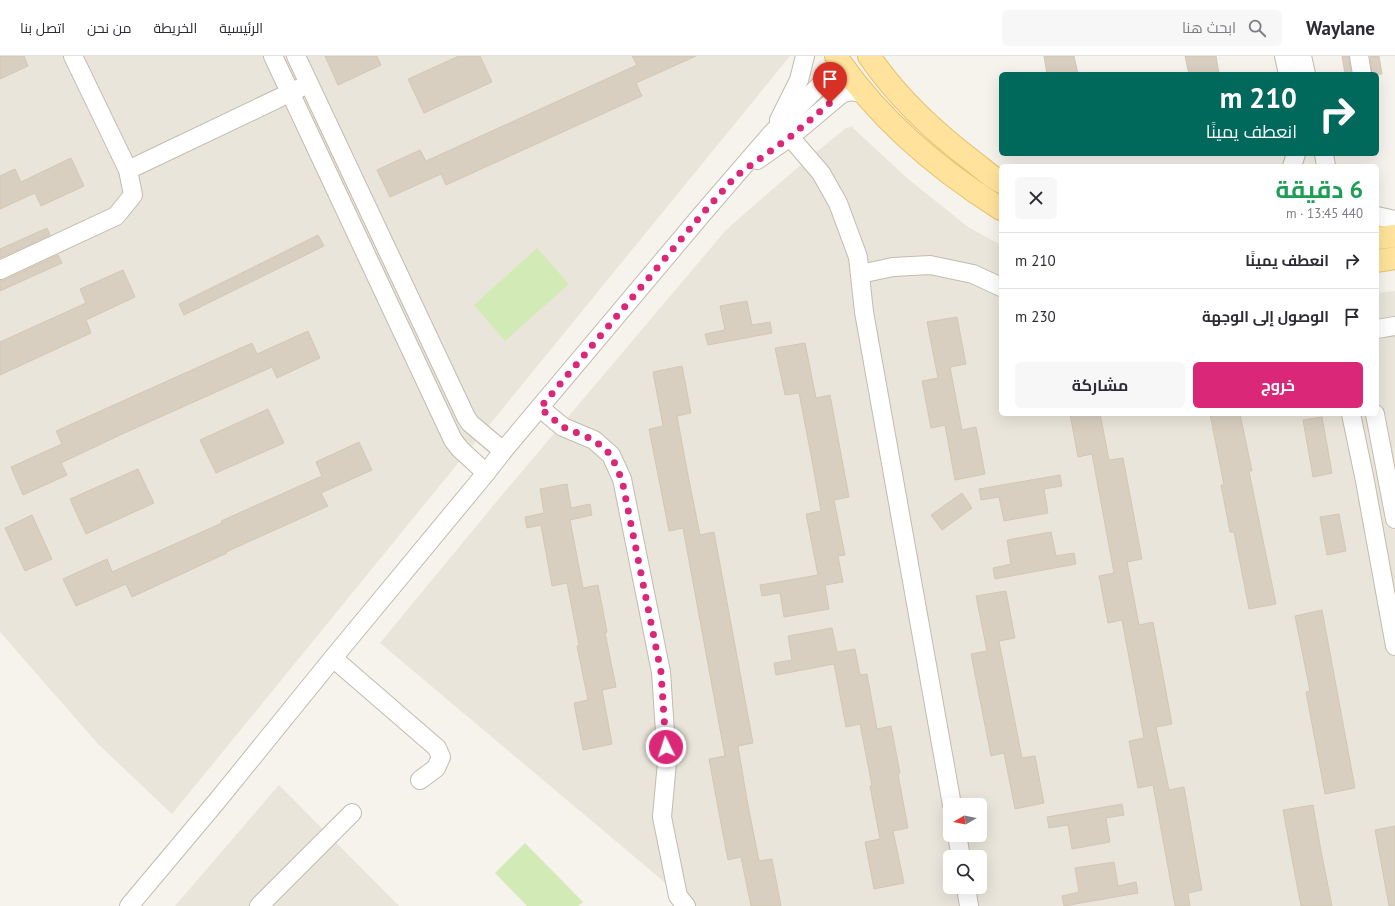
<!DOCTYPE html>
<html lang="ar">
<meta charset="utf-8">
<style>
:root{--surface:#fff;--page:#f7f7f7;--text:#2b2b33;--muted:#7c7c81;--line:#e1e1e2;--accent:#db2777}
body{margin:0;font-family:"PT Sans",Cairo,sans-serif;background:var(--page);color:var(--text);direction:rtl;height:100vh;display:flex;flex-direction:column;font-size:15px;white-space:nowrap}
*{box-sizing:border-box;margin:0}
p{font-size:13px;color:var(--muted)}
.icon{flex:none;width:22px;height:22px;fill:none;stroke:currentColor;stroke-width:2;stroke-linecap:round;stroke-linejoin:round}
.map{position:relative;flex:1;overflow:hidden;direction:ltr}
.sheet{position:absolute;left:999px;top:108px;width:380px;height:252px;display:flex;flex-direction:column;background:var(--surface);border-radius:6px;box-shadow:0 4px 16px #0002;direction:rtl}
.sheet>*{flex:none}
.guide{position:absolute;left:999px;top:16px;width:380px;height:84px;border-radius:6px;box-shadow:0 4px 16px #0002;direction:rtl;background:#00695c;color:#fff;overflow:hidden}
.needle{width:26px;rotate:260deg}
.controls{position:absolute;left:943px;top:742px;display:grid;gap:8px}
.controls a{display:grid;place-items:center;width:44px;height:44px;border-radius:6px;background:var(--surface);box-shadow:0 4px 16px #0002;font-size:20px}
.pin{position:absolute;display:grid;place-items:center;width:34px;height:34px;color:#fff;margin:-41px -17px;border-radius:50% 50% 50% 0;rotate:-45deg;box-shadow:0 0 4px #0007}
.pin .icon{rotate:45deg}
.me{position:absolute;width:44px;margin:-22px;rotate:356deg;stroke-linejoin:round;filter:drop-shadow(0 0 3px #0008)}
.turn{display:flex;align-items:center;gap:14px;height:84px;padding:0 16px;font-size:18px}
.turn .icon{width:52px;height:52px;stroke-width:2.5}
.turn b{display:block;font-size:28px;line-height:34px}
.round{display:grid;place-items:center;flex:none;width:42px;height:42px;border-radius:6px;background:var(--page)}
.summary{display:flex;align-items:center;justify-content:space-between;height:68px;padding:0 16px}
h1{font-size:24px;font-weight:700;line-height:30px;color:#1e9e55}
.action{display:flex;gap:8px;margin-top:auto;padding:8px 16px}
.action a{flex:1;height:46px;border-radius:6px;background:var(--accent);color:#fff;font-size:16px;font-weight:700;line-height:46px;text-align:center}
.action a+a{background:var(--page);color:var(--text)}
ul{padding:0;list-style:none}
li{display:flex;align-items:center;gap:12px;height:56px;padding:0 16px;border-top:1px solid var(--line)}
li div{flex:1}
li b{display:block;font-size:15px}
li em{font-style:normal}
header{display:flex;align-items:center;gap:24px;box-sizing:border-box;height:56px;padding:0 20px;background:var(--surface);border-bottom:1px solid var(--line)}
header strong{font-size:19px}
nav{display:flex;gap:22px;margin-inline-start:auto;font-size:14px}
.search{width:280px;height:36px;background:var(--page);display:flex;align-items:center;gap:10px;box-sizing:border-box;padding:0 14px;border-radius:6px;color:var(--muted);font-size:15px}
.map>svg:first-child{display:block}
</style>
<header>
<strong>Waylane</strong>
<div class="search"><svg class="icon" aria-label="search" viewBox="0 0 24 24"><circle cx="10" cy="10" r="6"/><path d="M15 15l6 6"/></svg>ابحث هنا</div>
<nav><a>الرئيسية</a><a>الخريطة</a><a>من نحن</a><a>اتصل بنا</a></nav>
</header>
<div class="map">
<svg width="1395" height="850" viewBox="0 0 1395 850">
<rect width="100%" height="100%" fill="#f6f3ec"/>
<g fill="#eae5da" fill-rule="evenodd">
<path d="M0,0H790L172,758L98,688L0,576Z"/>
<path d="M852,71L907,122L968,171L1001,189V358H1377V237L1395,235V850H693L380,587L497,445L726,174L804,106L846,72ZM950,749H980V779H950ZM950,801H980V831H950Z"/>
<path d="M279,729L399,850H175Z"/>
</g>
<g fill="#d2eab5">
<path d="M537,192L569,228L505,285L474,249Z"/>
<path d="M525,787L583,846L578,850H527L495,817Z"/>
</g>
<g fill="#d8cfc1" stroke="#d3c7b4">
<path d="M0,0H24L28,10L0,23Z"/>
<path d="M325,0H377L381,9L338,29Z"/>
<path d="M459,0H480L492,26L424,57L408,23Z"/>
<path d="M632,0H696L636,27L642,40L446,129L441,118L390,141L377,114L420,94L426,105L637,9Z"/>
<path d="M1044,0H1074L1078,18H1047Z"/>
<path d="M1185,0H1216L1219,18H1189Z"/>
<path d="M1342,0H1349L1351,18H1345Z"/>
<path d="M1370,0H1379L1382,18H1372Z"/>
<path d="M71,102L84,130L41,150L35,137L0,153V120L15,113L21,126Z"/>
<path d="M47,172L50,179L0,202V193Z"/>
<path d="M318,179L324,190L184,259L179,248Z"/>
<path d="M58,199L62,207L0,235V224H4Z"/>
<path d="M123,214L135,241L86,264L91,277L0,319V286L86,247L80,233Z"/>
<path d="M747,245L752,269L770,266L772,277L708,289L705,278L725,274L720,250Z"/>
<path d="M957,261L966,308L950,311L962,374L976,371L985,418L955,424L945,369L931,372L922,325L938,322L927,266Z"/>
<path d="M308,275L320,302L277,322L272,311L120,379L61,407L67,419L23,439L11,411L62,388L56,375L252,287L257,298Z"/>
<path d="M805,287L816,342L830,339L849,441L834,444L845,499L838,500L843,526L825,529L829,553L784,561L780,537L762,540L760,529L818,519L806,458L821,455L811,399L799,337L785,339L775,292Z"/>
<path d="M682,310L691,357L677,360L687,414L700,479L714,476L753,687L738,690L747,744L759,805L772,803L781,850H751L741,801L728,804L719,757L709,703L725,700L715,646L683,472L669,475L649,373L663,370L653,316Z"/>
<path d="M268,353L284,387L216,417L200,384Z"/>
<path d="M1070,358H1100L1109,404L1123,402L1142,503L1127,506L1139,569L1153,566L1172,668L1156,671L1169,734L1184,731L1202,834L1188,837L1190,850H1175L1153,729L1138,732L1129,685L1144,682L1122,564L1108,567L1099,520L1114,517L1092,398L1078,401Z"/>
<path d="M1210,358H1240L1252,415H1249L1276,548L1249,553L1234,476H1230L1221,429H1224Z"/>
<path d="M1322,361L1332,417L1313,421L1303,364Z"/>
<path d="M359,386L372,414L321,437L328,450L226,496L227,497L132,541L126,528L76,550L63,523L107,503L112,516L222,467L221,465L322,420L316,406Z"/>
<path d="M138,413L154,447L86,478L70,443Z"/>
<path d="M1060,419L1062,430L1044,433L1048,457L1004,465L999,441L981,444L979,433Z"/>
<path d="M567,428L571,452L590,448L592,459L570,464L583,532L598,529L607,576L605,577L616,631L602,634L612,688L583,694L574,647L588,644L577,590L579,589L567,527L552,530L541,469L527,472L525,461L544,457L540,433Z"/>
<path d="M962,437L972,452L942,474L931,459Z"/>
<path d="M1339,458L1346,495L1327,499L1320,461Z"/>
<path d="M32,459L52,503L25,515L5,472Z"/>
<path d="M1051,476L1056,500L1074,497L1076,508L995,523L993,512L1011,508L1007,484Z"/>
<path d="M1006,535L1015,582L999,585L1022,702L1035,700L1044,747L1015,753L1004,697L991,700L971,598L987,595L976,540Z"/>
<path d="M1322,554L1355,732L1325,738L1306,636L1310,635L1295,560Z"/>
<path d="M832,572L837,596L855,593L860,619L867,618L877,673L891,670L900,717L898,718L908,772L893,775L904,827L874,833L865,786L880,783L870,730H872L860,668L846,671L834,608L776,619L774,607L792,604L788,580Z"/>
<path d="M1122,748L1124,759L1106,762L1110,786L1072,793L1068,769L1049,772L1047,761Z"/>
<path d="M1313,749L1321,795L1332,850H1301L1293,808L1283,754Z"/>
<path d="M1395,770V850H1389L1375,774Z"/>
<path d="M1114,806L1118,830L1136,826L1138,837L1064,850L1062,840L1079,836L1075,812Z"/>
</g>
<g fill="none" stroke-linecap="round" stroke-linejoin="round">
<g stroke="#c2bbae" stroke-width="20">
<g id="minor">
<path d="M273,0L453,384L460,393L486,417"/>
<path d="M296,0L466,361L470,367L503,395"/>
<path d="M1284,0L1288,18"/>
<path d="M1302,0L1306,18"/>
<path d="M1359,0L1362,18"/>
<path d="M779,64L799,24L805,0"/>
<path d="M790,81L821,117L838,147L858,201L864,256L952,749"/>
<path d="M1324,98L1326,110"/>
<path d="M757,104L790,81L840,39C849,34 854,35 863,38"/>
<path d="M1292,110L1296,98"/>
<path d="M128,114L300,32"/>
<path d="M1377,160L1395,164"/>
<path d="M0,214L116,160L133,139L128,114L73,0"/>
<path d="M860,218L893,211L930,209L973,218L1001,231"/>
<path d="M1377,273L1395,270"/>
<path d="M540,352L563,371L594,384L611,399L622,423L661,616L667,706L662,761L678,840L686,850"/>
<path d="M1351,358L1365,425L1395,590"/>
<path d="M1375,358L1395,463"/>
<path d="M333,602L437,692L441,701L436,712L420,724"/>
<path d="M957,779L961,801"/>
<path d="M966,831L969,850"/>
<path d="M129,850L217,745L333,602L486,417L503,395L703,157L772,77L841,8"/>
<path d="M259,850L352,757"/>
</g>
</g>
<g stroke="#e6c16a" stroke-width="24">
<g id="major">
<path d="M836,0C879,64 936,112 1001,153"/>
<path d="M869,0C897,41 934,76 974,106C983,113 991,121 1001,126"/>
<path d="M1377,182L1395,180"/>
<path d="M1377,205L1395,202"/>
</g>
</g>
<use href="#minor" stroke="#fff" stroke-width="18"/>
<use href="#major" stroke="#ffe39c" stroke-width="22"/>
</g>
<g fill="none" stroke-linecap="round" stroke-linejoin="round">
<path stroke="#db2777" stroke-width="7" stroke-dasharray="0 12.6" d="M666,691L661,616L622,424L611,399L594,384L563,371L540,352L703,157L736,120L790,81L830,47"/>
</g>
</svg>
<div class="controls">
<a><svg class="needle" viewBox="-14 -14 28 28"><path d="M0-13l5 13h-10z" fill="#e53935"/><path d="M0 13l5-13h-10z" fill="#7c7c81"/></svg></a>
<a><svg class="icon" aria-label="search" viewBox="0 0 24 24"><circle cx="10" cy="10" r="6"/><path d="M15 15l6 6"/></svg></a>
</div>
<div class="pin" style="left:830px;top:47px;background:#d93025"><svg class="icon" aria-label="arrive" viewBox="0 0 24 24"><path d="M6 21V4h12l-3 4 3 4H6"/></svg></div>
<svg class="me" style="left:666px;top:691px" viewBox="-20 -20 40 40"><circle r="17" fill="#db2777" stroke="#fff" stroke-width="3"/><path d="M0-11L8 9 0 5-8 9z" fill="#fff"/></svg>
<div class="guide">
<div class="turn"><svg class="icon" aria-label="right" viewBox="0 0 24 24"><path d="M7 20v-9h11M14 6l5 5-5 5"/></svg><div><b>210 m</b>انعطف يمينًا</div></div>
</div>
<section class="sheet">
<div class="summary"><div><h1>6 دقيقة</h1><p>440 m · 13:45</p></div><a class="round"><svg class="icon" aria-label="close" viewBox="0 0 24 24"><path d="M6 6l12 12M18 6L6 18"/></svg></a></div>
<ul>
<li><svg class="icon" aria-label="right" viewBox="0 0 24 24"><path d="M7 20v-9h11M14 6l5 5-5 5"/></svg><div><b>انعطف يمينًا</b></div><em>210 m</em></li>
<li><svg class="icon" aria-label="arrive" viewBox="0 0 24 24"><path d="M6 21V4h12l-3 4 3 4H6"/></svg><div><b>الوصول إلى الوجهة</b></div><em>230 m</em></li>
</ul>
<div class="action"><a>خروج</a><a>مشاركة</a></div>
</section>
</div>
